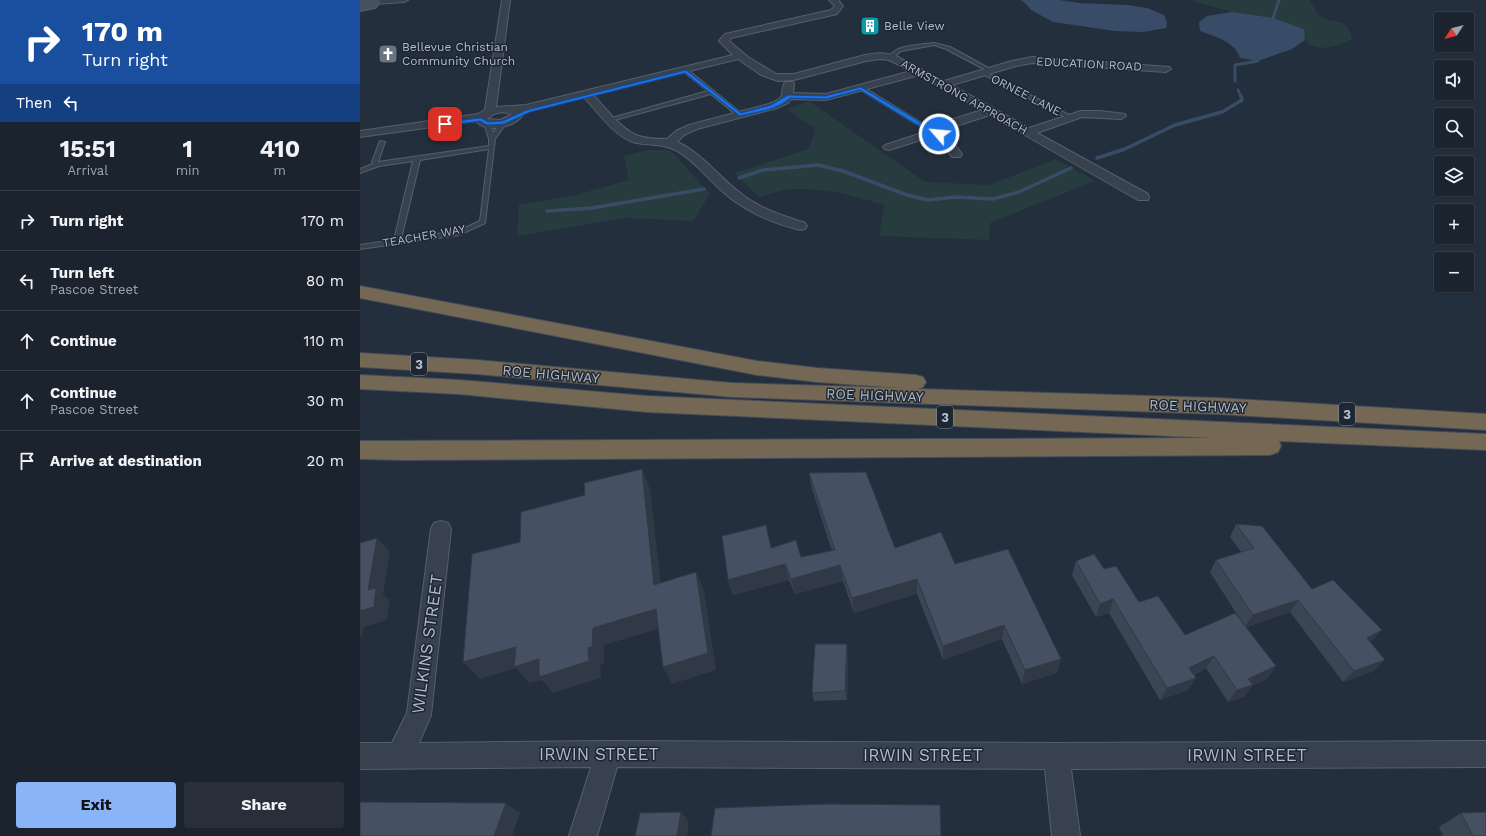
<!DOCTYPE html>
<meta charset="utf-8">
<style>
:root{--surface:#1b232e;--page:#282f3a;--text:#f1f3f6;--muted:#a0a4aa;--line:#39404a;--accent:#8ab4f8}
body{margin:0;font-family:"Work Sans",sans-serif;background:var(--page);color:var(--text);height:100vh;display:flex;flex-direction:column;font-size:15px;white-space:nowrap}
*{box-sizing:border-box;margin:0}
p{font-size:13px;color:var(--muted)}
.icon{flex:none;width:22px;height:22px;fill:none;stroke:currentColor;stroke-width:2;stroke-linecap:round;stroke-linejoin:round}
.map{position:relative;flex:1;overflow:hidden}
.panel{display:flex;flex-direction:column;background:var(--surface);width:360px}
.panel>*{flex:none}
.hud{background:#1a4fa0;color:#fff;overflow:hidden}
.needle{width:26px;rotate:234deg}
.controls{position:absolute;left:1074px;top:12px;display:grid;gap:8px}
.controls a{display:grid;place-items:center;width:40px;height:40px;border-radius:4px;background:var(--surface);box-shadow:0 1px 3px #0004,0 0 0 1px var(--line);font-size:20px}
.pin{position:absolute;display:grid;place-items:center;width:34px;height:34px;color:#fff;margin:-17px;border-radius:8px;box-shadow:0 2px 6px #0006}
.me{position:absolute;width:44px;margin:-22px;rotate:297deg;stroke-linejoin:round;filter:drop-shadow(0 0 3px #0008)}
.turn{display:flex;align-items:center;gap:14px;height:84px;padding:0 16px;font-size:18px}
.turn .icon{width:52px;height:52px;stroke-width:2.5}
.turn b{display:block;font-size:28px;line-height:34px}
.then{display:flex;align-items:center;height:38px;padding:0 16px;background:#0003;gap:8px;font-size:15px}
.eta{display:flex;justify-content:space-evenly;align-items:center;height:68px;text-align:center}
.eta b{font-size:24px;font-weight:700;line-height:28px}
.primary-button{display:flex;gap:8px;margin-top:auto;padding:8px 16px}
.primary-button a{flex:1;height:46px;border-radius:4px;background:var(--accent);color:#111;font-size:16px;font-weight:700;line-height:46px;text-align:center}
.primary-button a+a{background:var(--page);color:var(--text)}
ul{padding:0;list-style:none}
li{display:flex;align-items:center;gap:12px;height:60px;padding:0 16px;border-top:1px solid var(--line)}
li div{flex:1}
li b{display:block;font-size:15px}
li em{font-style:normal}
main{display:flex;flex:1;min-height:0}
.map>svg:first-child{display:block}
</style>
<main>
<section class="panel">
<div class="hud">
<div class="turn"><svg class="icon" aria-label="right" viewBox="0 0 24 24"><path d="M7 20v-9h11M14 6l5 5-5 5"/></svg><div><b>170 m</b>Turn right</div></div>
<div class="then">Then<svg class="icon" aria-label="left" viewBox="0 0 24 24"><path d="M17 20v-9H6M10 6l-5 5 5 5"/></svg></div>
</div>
<div class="eta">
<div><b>15:51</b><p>Arrival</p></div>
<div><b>1</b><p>min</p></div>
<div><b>410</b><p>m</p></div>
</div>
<ul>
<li><svg class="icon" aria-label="right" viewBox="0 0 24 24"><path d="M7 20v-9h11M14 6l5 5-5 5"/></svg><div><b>Turn right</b></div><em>170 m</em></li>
<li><svg class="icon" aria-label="left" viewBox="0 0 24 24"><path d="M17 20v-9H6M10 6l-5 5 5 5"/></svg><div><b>Turn left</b><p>Pascoe Street</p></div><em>80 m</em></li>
<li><svg class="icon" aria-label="ahead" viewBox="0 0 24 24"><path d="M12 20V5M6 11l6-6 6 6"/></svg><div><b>Continue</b></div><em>110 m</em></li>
<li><svg class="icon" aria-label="ahead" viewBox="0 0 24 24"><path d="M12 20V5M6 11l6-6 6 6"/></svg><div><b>Continue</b><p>Pascoe Street</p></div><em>30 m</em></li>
<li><svg class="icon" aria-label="arrive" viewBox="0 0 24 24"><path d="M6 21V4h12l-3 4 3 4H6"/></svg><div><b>Arrive at destination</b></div><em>20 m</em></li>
</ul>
<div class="primary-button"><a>Exit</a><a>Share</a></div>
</section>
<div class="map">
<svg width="1126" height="836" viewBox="0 0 1126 836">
<rect width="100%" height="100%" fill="#242f3e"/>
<g fill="#263c3f">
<path d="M833,0H949C953,4 956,12 960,16C972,25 987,15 992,39C981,46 952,55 945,38C944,36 944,32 944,29L913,18L872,12L832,1Z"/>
<path d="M449,101L565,182L629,185L696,159L735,181L630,223L629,240L519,236L524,205C496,196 467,188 436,189C424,189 411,194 399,197L374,173L449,149L455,129L427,109Z"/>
<path d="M288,150H310L350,194L333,221L264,218L157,236L159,205L216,195L269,180L264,156Z"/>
</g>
<g fill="#394c67">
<path d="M661,0H699L719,3L768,5L787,8L804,15L807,22L806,28L783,32L755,31L693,22L671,10L666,4Z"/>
<path d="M872,12L913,18L944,29L945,40L932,49L898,61L880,58C875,41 855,37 840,31L839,22L847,16Z"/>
</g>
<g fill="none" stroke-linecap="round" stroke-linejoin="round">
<g stroke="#394c67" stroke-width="3">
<path d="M913,18L919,0"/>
<path d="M875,81V65L898,61"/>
<path d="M878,90L881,97"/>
</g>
<g stroke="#394c67" stroke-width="3.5">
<path d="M737,158L765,149L815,125L862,112L882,100L881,96"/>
<path d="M379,178L403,170L458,165L483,171L547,195L568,200L596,197L633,199L659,192L711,168"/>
<path d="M187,211L232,208L344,189"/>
</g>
<g stroke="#565f6c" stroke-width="2">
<g id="service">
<path d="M574,43L590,47L632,70L628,71L586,49L574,45L541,51L533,58L529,57C537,44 560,45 574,43Z"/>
<path d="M324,70H328L382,114V116H378L351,94L251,121L248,119L348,91L324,72Z"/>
<path d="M623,71L711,116L712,117L707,118L621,73V72Z"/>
<path d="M499,87H503L565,125L583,130L580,132L561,127L499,89Z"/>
<path d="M127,121L130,123L133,133L142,121L147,122L135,139L125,223L99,235L0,249V245L34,240L53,161L19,166L0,173V169L13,164L12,162L20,141L25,142L18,162L129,146V139L124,123ZM129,149L120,221L98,231L41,239L60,160Z"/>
</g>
</g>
<g stroke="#565f6c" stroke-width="2">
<g id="minor">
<path d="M12,0H48L44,2L15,4H12L11,2Z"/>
<path d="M142,0H150L136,107L166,105L373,55L359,41L365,34L471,10L475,6L469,0H478L483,6L477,14L371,38L369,41L388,57L416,74H434L505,55L520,53L534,55L584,81L652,61L672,57L809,67L811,69L806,72L672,63L656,66L592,85L669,128L721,111H740L765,114L766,116L761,119L722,117L677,133L788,194L789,197L788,200H778L630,115L593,127L586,131V136L592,141L602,154L600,157H592L584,145L575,138H567L529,150L525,149L523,147L525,145L562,133L574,131C579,121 611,114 622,110L559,75L466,100L431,99L428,103L417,108L337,129L324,135L317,142C342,153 358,176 379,192C398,208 421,215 445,223L447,226L445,229L440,230C412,223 384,211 362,191C347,178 335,161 317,151C304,143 287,146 273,142C253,135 238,112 224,97L162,111V116C154,127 126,134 116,121L0,137V131L118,114L125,110ZM378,59L401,75L418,81L434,80L506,61L520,59L529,60L551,71L466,94L433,93L434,84L433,82H425C418,96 429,95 409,104L329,125L316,131L307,139C298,139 288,139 279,136C261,130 246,108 233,95ZM142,112L151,114V115L140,120L127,119L134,114Z"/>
<path d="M81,521L88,523L91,529L71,715L59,743L248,741L696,743L1126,741V767L711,769L720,836H692L685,769L257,767L237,836H209L231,767L0,769V743H32L47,713L71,529L74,523Z"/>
</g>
</g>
<g stroke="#565f6c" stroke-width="2">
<path id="secondary" d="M0,0H19L20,2L15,8L0,11V5L4,4H0Z"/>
</g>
<g stroke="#434c59" stroke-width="2">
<g id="motorway">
<path d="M0,286L397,361L457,368L556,375L563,377L566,382L563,387L558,389L858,398L1126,414V430L858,414L372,397L117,374L0,367V353L117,360L372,383L541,388L457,382L397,375L0,298Z"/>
<path d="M0,375L99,380L287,396L1126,434V450L919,441L921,446L918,452L910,455L45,460L0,459V441L854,438L287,412L99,394L0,389Z"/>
</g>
</g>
<use href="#service" fill="#38414e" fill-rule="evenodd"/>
<use href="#minor" fill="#38414e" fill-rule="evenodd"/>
<use href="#secondary" fill="#465061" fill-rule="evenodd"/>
<use href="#motorway" fill="#746855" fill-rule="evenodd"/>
</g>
<g fill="#3b4654">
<path d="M449,473L535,548L595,564L701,659L697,673L662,684L642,639L583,660L557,594L494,613L483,581L435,594L429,580L373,595L368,580L412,548L441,557L472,551L452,489Z"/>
<path d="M876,524L952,589L1012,641L1010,642L1014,671L983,682L930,612L886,627L916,666L907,679L892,685L884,697L868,702L846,668L834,675L828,690L800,700L749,613L736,617L712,575L716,561L744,569L779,602L825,635L880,619L850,572L856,560L881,552L870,537Z"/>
<path d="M488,653L487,700L454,701L452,693Z"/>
<path d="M1101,813L1126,836H1083L1079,827Z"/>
</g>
<g fill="#303945">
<path d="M282,469L290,489L303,603L294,585Z"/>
<path d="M17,538L30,552L23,595L30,601L27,620L4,627L2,636L0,637V611L8,590Z"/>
<path d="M425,564L429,580L373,595L368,580Z"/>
<path d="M480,565L483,581L435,594L431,579Z"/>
<path d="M336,572L344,590L356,670L312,684L303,667Z"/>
<path d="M557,579V594L494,613L492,598Z"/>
<path d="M753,599L749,613L736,617L740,604Z"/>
<path d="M938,600L930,612L885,627L893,615Z"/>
<path d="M296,609L305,627L244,645V664L240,665L241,678L193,693L182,680L169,683L156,668L120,679L103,662L156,647L179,659L228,648L233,628Z"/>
<path d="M644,625L642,639L583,660V646Z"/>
<path d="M1022,630L1012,641L997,649L1007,638Z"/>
<path d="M487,644L488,653L487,700L485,691Z"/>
<path d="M854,656L846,668L822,680L829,668Z"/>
<path d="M701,659L697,673L662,684L665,670Z"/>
<path d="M1025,660L1014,671L983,682L994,671Z"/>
<path d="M916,666L907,679L892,685L884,697L868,702L877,690L888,679Z"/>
<path d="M836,678L828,690L800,700L807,688Z"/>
<path d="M146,803L160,813L152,836H134Z"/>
<path d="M321,812L329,822L327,836H317Z"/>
</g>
<g fill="#455162" stroke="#303945">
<path d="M282,469L294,585L336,572L348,653L303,667L296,609L233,628L232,647L228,648L229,661L179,677V659L154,667L156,647L103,662L112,554L160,542L161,512L225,495L224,483Z"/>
<path d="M506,472L535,548L581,532L595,564L648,549L701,659L665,670L644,625L583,646L557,579L492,598L480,565L431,579L425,564L368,580L362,536L406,525L411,548L436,540L441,557L475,550L449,473Z"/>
<path d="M876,524L902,526L952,589L973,580L1022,630L1007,638L1025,660L994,671L938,600L893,615L856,560L894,548Z"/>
<path d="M17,538L8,590L16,588L14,607L0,611V543Z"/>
<path d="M734,554L744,569L756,566L779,602L798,596L825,635L875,613L916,666L888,679L893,685L877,690L854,656L829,668L836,678L807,688L753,599L740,604L716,561Z"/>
<path d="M455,644H487L485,691L452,693Z"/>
<path d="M0,802L146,803L134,836H0Z"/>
<path d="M466,804L580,805L581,836H351L355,808Z"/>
<path d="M321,812L317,836H275L280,813Z"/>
<path d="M1126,812V836H1113L1101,813Z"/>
</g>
<path fill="#1a73e8" stroke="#114b97" d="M326,70L381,113L411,105L428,95L465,96L501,87L565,125L582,129V134L577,135V131L561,127L500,90L466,99L430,98C418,110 396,112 380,116L325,73L170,112L144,124L127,125L120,121L85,126L82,124L85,122L121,118L128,122L143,121L167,110Z"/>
<defs>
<g id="building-square" transform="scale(1)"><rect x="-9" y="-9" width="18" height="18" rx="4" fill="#0f9aa8" stroke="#1d2633"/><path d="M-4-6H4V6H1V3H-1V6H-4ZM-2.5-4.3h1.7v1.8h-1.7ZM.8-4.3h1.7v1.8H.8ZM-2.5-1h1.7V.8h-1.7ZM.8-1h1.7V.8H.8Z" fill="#fff"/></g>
<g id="church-square" transform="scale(1)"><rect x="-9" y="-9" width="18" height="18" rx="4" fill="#6b7280" stroke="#1d2633"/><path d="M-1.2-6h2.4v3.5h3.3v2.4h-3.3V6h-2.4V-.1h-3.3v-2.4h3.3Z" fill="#fff"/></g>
</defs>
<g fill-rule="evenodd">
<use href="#building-square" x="510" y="26"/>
<use href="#church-square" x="28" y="54"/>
</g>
<g text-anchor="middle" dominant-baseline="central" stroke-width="3" stroke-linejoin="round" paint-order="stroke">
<g font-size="12" fill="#b4bcc9" stroke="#1d2633" text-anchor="start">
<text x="524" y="26">Belle View</text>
<text x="42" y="47">Bellevue Christian<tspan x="42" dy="14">Community Church</tspan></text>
</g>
<g font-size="12" fill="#b4bcc9" stroke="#1d2633">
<text transform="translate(729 64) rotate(3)">EDUCATION ROAD</text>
<text transform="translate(666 95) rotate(27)">ORNEE LANE</text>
<text transform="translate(604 97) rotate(29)">ARMSTRONG APPROACH</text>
<text transform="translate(64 236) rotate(-10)">TEACHER WAY</text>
</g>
<g fill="#1d2633" stroke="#878f9c" stroke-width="1">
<rect x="51" y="353" width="16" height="22" rx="3"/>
<rect x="979" y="403" width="16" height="22" rx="3"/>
<rect x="577" y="406" width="16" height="22" rx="3"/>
</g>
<g font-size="13" font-weight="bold" fill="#b4bcc9">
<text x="59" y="364">3</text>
<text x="987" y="414">3</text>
<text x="585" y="417">3</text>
</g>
<g font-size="14" fill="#b4bcc9" stroke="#1d2633">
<text transform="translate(191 374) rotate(5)">ROE HIGHWAY</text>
<text transform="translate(515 395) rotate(2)">ROE HIGHWAY</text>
<text transform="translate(838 406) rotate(2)">ROE HIGHWAY</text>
</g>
<g font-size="17" fill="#b4bcc9" stroke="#1d2633">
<text transform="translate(67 644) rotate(-82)">WILKINS STREET</text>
<text x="239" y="754">IRWIN STREET</text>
<text x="563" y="755">IRWIN STREET</text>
<text x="887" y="755">IRWIN STREET</text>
</g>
</g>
</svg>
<div class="controls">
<a><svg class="needle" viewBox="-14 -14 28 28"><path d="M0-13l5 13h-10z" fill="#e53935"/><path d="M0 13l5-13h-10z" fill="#a0a4aa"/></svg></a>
<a><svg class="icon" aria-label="sound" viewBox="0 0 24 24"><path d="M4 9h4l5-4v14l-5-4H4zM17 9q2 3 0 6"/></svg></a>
<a><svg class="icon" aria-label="search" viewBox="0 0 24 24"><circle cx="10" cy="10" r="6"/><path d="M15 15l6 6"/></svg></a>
<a><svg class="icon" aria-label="layers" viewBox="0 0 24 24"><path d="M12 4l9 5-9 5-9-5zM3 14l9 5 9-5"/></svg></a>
<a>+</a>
<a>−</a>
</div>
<div class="pin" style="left:85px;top:124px;background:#d93025"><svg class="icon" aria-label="arrive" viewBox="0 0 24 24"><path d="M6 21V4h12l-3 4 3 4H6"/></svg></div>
<svg class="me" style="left:579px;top:134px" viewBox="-20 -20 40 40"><circle r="17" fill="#1a73e8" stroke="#fff" stroke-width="3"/><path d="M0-11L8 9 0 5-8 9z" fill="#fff"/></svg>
</div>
</main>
